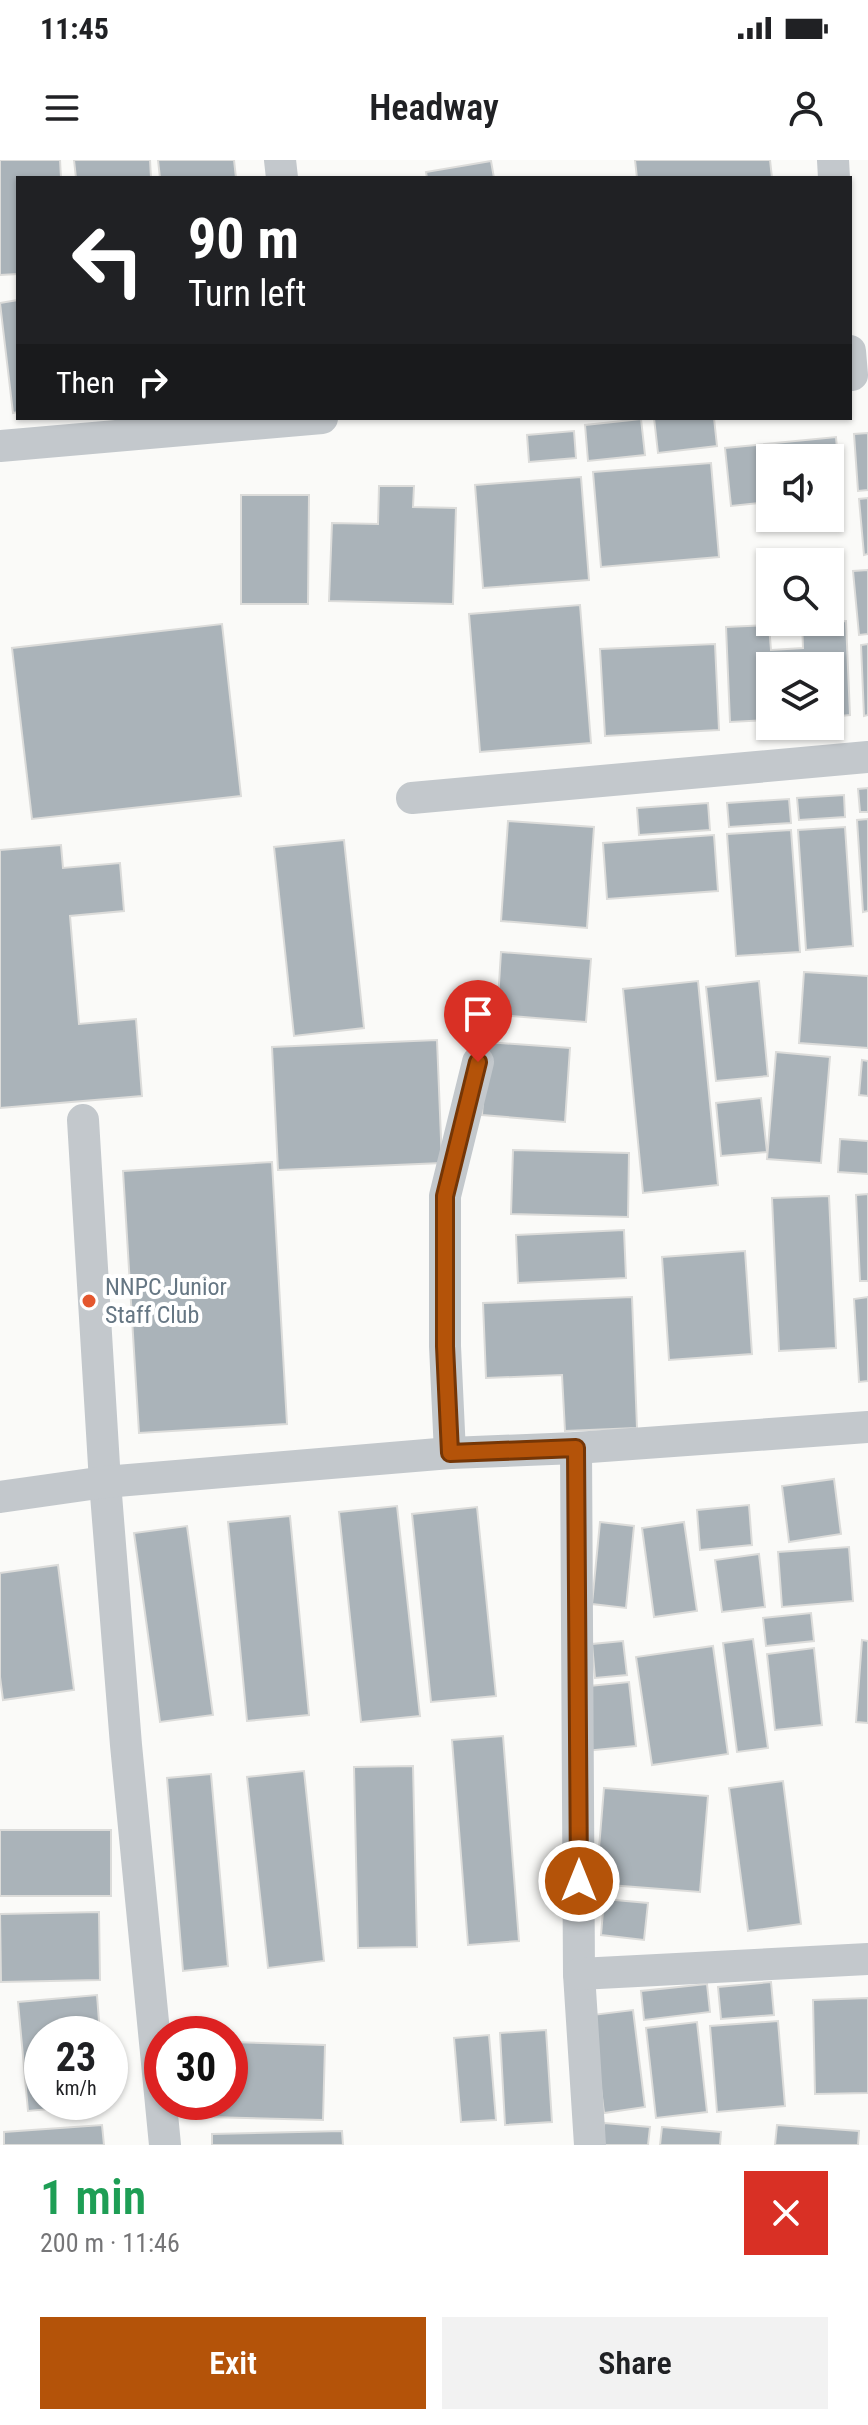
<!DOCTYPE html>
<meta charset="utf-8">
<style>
:root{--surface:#fff;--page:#f2f2f2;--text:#202124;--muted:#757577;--accent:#b45309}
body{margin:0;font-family:"Roboto Condensed",sans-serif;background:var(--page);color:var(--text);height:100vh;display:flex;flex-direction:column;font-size:30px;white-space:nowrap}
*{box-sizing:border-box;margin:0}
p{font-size:26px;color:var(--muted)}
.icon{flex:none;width:44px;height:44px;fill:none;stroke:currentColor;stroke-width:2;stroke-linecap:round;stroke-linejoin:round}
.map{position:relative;height:1985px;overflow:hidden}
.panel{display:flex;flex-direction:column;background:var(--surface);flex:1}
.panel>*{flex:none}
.hud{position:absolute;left:16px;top:16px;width:836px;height:244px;border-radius:0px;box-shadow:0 2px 6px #0004;background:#202124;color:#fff;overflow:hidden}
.buttons{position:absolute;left:756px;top:284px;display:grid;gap:16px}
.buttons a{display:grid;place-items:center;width:88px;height:88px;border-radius:0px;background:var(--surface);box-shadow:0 2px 6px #0004;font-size:40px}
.speed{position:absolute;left:24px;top:1856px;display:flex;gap:16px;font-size:40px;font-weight:700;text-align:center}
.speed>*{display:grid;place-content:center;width:104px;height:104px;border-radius:50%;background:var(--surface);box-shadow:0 2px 6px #0004;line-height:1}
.speed small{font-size:20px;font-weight:400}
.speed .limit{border:12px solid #d22;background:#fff;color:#111}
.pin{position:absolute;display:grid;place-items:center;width:68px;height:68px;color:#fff;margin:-82px -34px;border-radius:50% 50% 50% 0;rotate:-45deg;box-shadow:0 0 8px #0007}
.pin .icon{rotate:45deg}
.me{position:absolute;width:88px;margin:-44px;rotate:0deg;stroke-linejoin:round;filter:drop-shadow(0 0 6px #0008)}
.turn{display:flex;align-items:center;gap:28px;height:168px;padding:0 40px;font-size:36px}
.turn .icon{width:104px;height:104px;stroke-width:2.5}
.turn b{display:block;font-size:56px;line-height:68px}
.then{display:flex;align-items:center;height:76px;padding:0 40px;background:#0003;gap:16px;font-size:30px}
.round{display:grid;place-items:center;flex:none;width:84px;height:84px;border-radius:0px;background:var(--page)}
.overview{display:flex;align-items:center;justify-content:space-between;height:136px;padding:0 40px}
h1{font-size:48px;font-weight:600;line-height:60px;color:#1e9e55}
.primary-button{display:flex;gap:16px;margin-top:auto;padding:16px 40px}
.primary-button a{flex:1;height:92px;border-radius:0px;background:var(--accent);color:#fff;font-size:32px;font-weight:600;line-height:92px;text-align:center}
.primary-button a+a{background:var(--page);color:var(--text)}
.status{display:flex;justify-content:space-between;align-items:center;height:56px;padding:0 40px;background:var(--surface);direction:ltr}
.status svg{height:22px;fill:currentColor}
header{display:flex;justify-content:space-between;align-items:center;height:104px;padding:0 40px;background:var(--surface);font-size:36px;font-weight:600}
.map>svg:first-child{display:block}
</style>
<div class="status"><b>11:45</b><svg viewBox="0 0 49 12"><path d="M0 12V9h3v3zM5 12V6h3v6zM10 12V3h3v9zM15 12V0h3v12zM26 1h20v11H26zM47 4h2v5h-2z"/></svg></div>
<header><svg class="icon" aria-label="menu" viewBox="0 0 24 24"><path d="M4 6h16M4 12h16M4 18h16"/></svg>Headway<svg class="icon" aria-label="person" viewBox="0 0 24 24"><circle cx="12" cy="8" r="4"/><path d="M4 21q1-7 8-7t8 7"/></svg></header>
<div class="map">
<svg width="868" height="1985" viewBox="0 0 868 1985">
<rect width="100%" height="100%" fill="#fafaf8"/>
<g fill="#aab3b9" stroke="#dcdcda" stroke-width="2">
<path d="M0,0H60L61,18H18V114L0,115Z"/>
<path d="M74,0H150L151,18H76Z"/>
<path d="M158,0H234L236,18H160Z"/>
<path d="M635,0H770L772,18H637Z"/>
<path d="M491,1L494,18H427L426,12Z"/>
<path d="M18,140V252L13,253L0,143Z"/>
<path d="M654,258H714L717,286L658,293Z"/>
<path d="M641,259L645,295L588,301L585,265Z"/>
<path d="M574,271L576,298L529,302L527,275Z"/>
<path d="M868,273V330L858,331L854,274Z"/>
<path d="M836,277L841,335L830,337V298H770V342L731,346L725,288Z"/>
<path d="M711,303L719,397L601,407L593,312Z"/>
<path d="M581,317L589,420L483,428L475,325Z"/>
<path d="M379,326H414L413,347L456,348L453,444L329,441L332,363L378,364Z"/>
<path d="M241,335H309L308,444H241Z"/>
<path d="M868,338V394L864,395L859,339Z"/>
<path d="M868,410V474L859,475L853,411Z"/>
<path d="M580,445L591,583L480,592L469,454Z"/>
<path d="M846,461L850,555L830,557V506H770V560L730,562L726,467L769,465L771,490L803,488L802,463Z"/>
<path d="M222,464L241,636L32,659L12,488Z"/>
<path d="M715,484L719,570L605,576L600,489Z"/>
<path d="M868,484V555L864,556L861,485Z"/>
<path d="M868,628V652H860L858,629Z"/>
<path d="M844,635L845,657L799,660L797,638Z"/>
<path d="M789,639L791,663L729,667L727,643Z"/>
<path d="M708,643L710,670L639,675L637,648Z"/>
<path d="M868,659V751L863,752L857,660Z"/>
<path d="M508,661L594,667L587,768L501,761Z"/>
<path d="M845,667L853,786L806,790L798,670Z"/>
<path d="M791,670L800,792L736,796L727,674Z"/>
<path d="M714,675L718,731L607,739L603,683Z"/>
<path d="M344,680L364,868L294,876L274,687Z"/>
<path d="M61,685L63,708L120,703L124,751L70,756L79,864L136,859L142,936L0,948V690Z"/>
<path d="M501,792L591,799L586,862L497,855Z"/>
<path d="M804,812L868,816V888L799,883Z"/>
<path d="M698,821L718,1025L643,1033L623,829Z"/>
<path d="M759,821L768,916L716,921L706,827Z"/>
<path d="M437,880L442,1003L278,1010L272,887Z"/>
<path d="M487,882L570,888L565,962L482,955Z"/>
<path d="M776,892L830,897L821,1003L767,999Z"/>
<path d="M862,900L868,901V936L859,935Z"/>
<path d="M761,938L767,992L721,996L716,943Z"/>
<path d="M840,979L868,981V1014L838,1012Z"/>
<path d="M513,990L629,993L628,1057L511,1054Z"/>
<path d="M272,1002L287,1264L139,1273L123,1011Z"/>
<path d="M868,1034V1121H860L856,1035Z"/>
<path d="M829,1036L836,1188L779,1191L772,1038Z"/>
<path d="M624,1070L626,1118L518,1123L516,1075Z"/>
<path d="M745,1091L752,1194L669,1200L662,1097Z"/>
<path d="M632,1137L637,1268L565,1271L562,1215L486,1218L483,1143Z"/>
<path d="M868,1137V1221L859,1222L854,1139Z"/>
<path d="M834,1319L841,1374L789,1382L782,1326Z"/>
<path d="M749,1345L752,1385L700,1390L697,1350Z"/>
<path d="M397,1346L420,1556L361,1562L339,1352Z"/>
<path d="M477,1347L496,1536L431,1542L412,1354Z"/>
<path d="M290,1356L309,1555L247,1561L228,1362Z"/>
<path d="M600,1362L634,1366L626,1448L592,1444Z"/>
<path d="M684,1362L697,1451L654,1457L642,1368Z"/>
<path d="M187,1366L213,1555L160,1562L134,1373Z"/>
<path d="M849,1387L853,1441L782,1447L778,1392Z"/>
<path d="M759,1394L765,1447L722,1452L715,1400Z"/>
<path d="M58,1405L74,1530L3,1540L0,1517V1413Z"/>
<path d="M811,1453L814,1481L766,1486L763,1458Z"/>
<path d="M753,1479L768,1588L737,1592L723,1483Z"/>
<path d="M862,1480L868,1481V1563L856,1562Z"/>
<path d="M623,1481L627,1515L595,1518L592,1484Z"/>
<path d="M713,1486L728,1594L652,1605L636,1497Z"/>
<path d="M814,1488L822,1565L775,1570L767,1494Z"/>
<path d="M629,1522L636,1586L585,1591L579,1527Z"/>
<path d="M503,1576L519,1781L468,1785L452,1580Z"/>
<path d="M413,1606L417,1787L358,1788L354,1607Z"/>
<path d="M304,1611L324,1801L268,1808L247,1617Z"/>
<path d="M211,1614L228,1806L183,1811L167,1618Z"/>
<path d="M783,1621L801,1764L748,1771L729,1628Z"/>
<path d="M604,1628L708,1636L700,1732L596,1724Z"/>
<rect x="0" y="1670" width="111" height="66"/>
<path d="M604,1739L648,1743L644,1780L601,1775Z"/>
<path d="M99,1752L100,1820L1,1822L0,1754Z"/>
<path d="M771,1822L774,1855L721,1859L718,1827Z"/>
<path d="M707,1824L710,1852L644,1860L641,1831Z"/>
<path d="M97,1835L100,1874H42V1942H106L107,1944L28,1951L18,1842Z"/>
<path d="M868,1838V1933L815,1934L813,1840Z"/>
<path d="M633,1850L645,1947L604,1953L592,1855Z"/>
<path d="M778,1861L785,1946L717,1952L710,1866Z"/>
<path d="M697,1862L707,1952L656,1958L646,1868Z"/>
<path d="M546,1870L552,1962L505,1965L500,1873Z"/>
<path d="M489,1875L496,1960L461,1962L454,1878Z"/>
<path d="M230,1882L325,1885L323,1960L206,1957V1942H230Z"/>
<path d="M604,1963L650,1967L648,1985H602Z"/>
<path d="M102,1965L104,1985H4V1972Z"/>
<path d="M777,1965L859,1971L858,1985H775Z"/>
<path d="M662,1967L721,1972L720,1985H660Z"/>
<path d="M342,1971L343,1985H212V1974Z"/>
</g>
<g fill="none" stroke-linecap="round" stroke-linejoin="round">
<g stroke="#c3c8cc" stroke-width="32">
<path d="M280,0L282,18"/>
<path d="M833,0L834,18"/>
<path d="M850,191L852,215"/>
<path d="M0,286L322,258"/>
<path d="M412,638L868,597"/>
<path d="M83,960L105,1322L126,1585L165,1985"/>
<path d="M576,1288L579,1814L590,1985"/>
<path d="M450,1293L445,1186V1036L478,902"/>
<path d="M0,1337L105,1322L450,1293L576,1288L868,1267"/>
<path d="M579,1814L868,1799"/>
</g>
</g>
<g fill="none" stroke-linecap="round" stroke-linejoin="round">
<g stroke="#753606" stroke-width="20">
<path id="route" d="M478,902L445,1036V1186L450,1293L576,1288L579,1721"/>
</g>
<use href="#route" stroke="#b45309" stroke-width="14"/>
</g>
<circle fill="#e4572e" stroke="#fff" stroke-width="3" cx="89" cy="1141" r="8"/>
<g text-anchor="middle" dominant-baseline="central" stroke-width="8" stroke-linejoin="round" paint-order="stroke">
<g font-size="24" fill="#657683" stroke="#fff" text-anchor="start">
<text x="105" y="1127">NNPC Junior<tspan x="105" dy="28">Staff Club</tspan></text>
</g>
</g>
</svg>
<div class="buttons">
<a><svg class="icon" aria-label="sound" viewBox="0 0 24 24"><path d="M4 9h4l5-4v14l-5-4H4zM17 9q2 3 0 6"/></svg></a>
<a><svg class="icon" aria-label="search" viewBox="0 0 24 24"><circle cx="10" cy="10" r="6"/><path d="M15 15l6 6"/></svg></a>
<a><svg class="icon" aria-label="layers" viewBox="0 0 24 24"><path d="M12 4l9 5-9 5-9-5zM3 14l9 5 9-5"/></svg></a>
</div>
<div class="speed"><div>23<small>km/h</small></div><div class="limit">30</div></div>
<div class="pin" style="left:478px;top:902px;background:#d93025"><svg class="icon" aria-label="arrive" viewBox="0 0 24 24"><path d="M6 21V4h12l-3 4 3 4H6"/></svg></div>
<svg class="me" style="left:579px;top:1721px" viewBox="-20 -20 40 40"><circle r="17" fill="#b45309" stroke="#fff" stroke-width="3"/><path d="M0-11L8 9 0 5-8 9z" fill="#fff"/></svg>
<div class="hud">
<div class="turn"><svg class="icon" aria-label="left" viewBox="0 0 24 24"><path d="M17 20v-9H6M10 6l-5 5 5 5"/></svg><div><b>90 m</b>Turn left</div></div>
<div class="then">Then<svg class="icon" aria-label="right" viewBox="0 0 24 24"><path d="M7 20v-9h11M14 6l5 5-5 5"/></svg></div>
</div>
</div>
<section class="panel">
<div class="overview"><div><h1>1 min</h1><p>200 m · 11:46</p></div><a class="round" style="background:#d93025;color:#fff"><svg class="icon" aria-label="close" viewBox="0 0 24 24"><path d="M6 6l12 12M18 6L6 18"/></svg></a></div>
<div class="primary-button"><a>Exit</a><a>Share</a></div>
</section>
